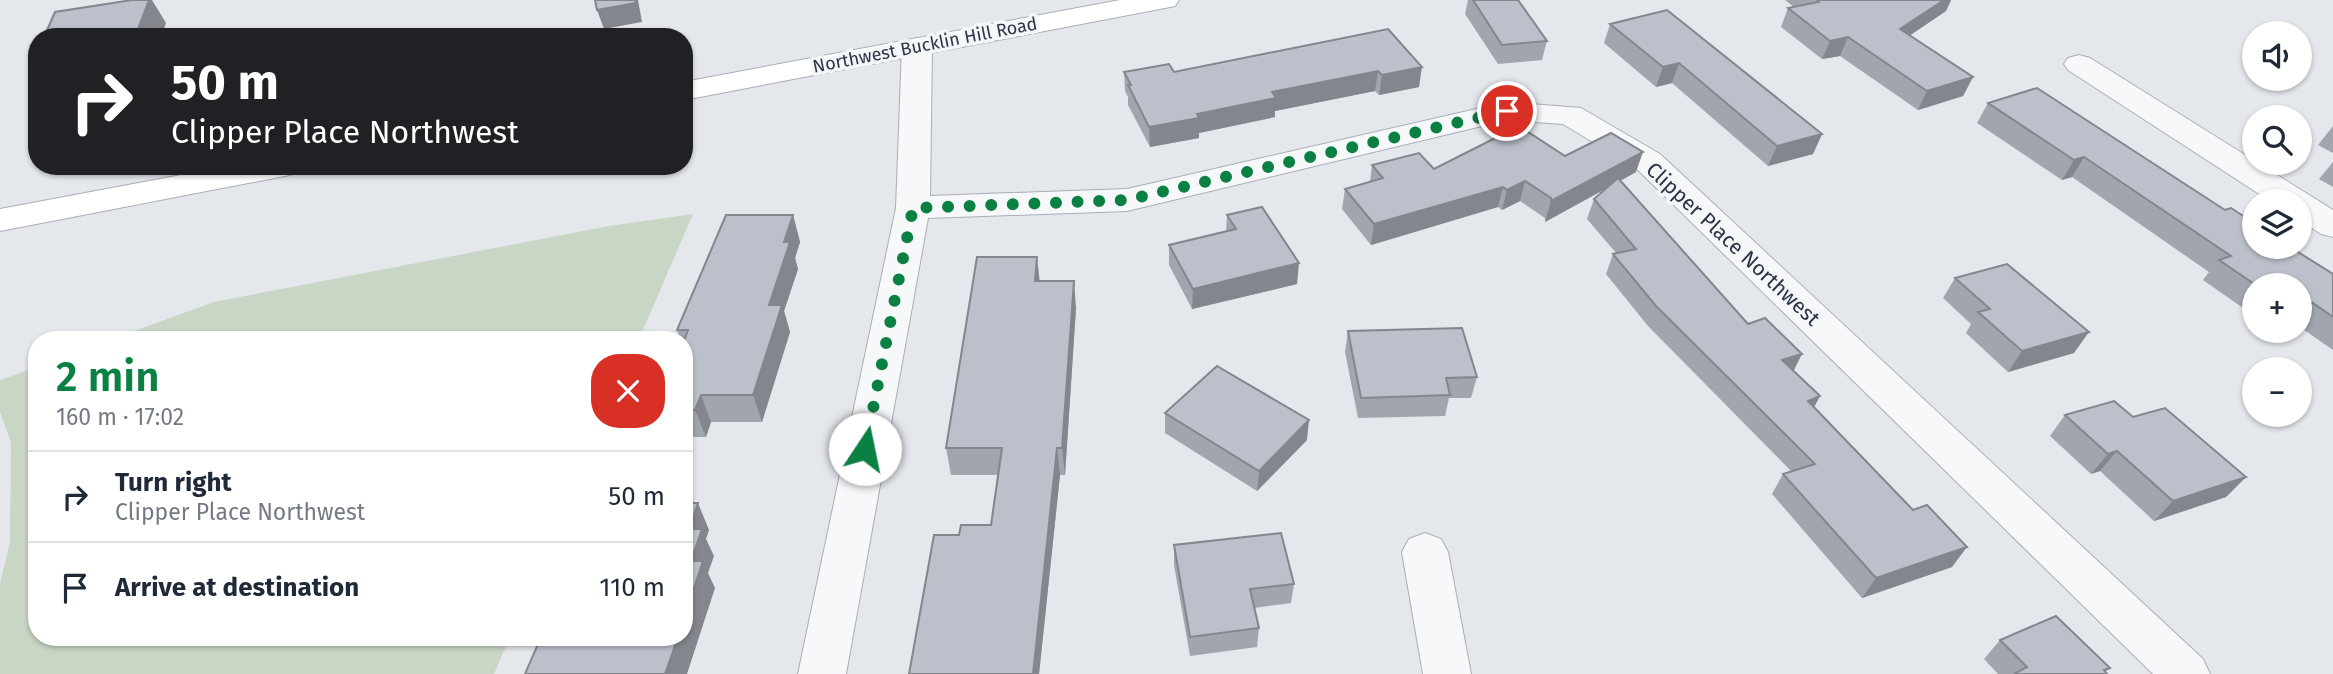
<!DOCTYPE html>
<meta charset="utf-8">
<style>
:root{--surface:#fff;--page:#f6f6f7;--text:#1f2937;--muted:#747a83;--line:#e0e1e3;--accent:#0b8043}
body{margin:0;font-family:"Fira Sans",sans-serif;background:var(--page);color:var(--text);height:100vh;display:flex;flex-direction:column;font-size:26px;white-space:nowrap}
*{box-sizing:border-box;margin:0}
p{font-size:23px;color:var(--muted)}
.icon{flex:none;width:38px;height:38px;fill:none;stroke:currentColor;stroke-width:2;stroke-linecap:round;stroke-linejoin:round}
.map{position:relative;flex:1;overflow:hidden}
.drawer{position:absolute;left:28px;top:331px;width:665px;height:315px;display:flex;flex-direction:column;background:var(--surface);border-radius:28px;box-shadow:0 2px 5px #0004}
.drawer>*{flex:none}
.guide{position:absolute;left:28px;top:28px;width:665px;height:147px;border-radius:28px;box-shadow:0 2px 5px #0004;background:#202124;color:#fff;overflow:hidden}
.tools{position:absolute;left:2242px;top:21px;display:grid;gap:14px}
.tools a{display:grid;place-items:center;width:70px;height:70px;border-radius:50%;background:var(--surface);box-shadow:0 2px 5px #0004;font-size:35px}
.pin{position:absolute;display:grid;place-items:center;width:60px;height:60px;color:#fff;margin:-30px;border:4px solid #fff;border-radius:50%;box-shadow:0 2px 7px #0007}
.me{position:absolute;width:77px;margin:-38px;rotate:11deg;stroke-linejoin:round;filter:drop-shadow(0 0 5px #0008)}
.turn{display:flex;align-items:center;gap:24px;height:147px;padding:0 28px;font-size:32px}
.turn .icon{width:91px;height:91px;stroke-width:2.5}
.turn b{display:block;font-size:49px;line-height:60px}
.round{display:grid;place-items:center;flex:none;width:74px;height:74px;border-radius:28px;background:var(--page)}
.overview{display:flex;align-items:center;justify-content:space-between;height:119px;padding:0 28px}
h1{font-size:42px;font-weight:600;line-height:52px;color:var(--accent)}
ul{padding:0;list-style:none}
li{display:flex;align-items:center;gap:21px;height:91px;padding:0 28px;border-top:2px solid var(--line)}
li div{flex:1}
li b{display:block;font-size:26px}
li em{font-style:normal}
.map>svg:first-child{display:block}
</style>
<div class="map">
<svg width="2333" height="674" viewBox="0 0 2333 674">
<rect width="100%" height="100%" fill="#e4e7ec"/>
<g fill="#c9d6c5">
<path d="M693,214L639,339H112L214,302L609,226Z"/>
<path d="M37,367V637H510L494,674H0V584L10,542L11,443L0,412V380Z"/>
</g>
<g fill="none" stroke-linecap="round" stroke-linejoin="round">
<g stroke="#a9aeb7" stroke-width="2">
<g id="street">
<path d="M917,38L928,41L932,47L930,196L1127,189L1507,102L1581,108L1660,154L2203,659L2210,674H2153L1636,168L1563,124L1507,120L1127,211L928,218L846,674H798L896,208L902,47L906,41Z"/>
<path d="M2079,55L2090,58L2333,210V237L2321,234L2300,220V201H2270L2068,70L2064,64L2068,58Z"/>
<path d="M1425,533L1441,539L1448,552L1471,674H1423L1402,552L1409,539Z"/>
</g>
</g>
<g stroke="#a9aeb7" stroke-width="2">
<g id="secondary">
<path d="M1120,0H1179L1175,6L1165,8L684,100V82Z"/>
<path d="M229,166H301L297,173L285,176L0,231V209Z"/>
</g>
</g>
<use href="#street" fill="#f7f8fa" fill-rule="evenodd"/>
<use href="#secondary" fill="#fff" fill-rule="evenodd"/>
</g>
<g fill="#a1a5ae">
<path d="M1468,0H1518L1547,41L1542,60L1498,64L1465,14Z"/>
<path d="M1785,0H1951L1946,11L1909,36L1973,77L1963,96L1918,110L1840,56L1822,59L1781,27L1788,8L1794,7Z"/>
<path d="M1610,24L1822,134L1813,154L1768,166L1672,83L1656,87L1604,43Z"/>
<path d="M1388,29L1419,87L1379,95L1375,91L1275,111V117L1199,133V138L1150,147L1128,105V97L1125,91L1124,72H1174Z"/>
<path d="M1988,103L2225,210L2333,274V350L2300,327V285H2254V315H2253L2203,280L2209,272L2072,177L2062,180L1977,123Z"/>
<path d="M2333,126V153L2318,145Z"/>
<path d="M1565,156L1636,172L1620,181L1748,324L1793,371L1814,407L1952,567L1862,598L1772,494L1783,474L1791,471L1648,326L1606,274L1613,254L1616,253L1587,219L1594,199L1605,189L1545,222V218L1520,201L1502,210L1498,207L1371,245L1342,209L1345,189L1370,182L1372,165L1434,169Z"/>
<path d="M2333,162V187L2319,179Z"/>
<path d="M793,215L800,242L795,258L798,269L784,311L790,332L762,422H711L706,437H684V340H681L677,330Z"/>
<path d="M1227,215L1297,284L1192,309L1169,265V245L1226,232Z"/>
<path d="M1955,278L2074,353L2008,372L1966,333L1971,324L1943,298Z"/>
<path d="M1040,281L1076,308L1065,475H1060L1039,674H909L959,535L991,525L998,475H951L946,448Z"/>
<path d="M1348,331L1477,377L1471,398H1449L1445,416L1358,418L1345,352Z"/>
<path d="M1165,413L1307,440L1257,491L1165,433Z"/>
<path d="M2065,415L2133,417L2246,477L2226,497L2154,521L2100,471L2091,474L2050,436Z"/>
<path d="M1174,545L1294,584L1291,603L1254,608L1259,628L1257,647L1190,656L1174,565Z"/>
<path d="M2000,640L2110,668L2105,672L2107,674H1998L1984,659Z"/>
</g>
<g fill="#83868d">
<path d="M149,0H152L166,23L161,37H135Z"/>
<path d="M635,0H638L642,22L604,29L597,10Z"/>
<path d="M1944,0H1951L1946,11L1891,48L1900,29Z"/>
<path d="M1848,37L1840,56L1822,59L1830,41Z"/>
<path d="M1679,63L1672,83L1656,87L1663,67Z"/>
<path d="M1422,67L1419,87L1379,95L1382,75Z"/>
<path d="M1378,71L1375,91L1275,111V117L1199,133V138L1150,147L1149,127L1272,92Z"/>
<path d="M1973,77L1963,96L1918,110L1927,91Z"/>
<path d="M1822,134L1813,154L1768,166L1777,146Z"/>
<path d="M1643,152L1636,172L1545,222L1551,201Z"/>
<path d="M2084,157L2072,177L2062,180L2074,160Z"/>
<path d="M1525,181L1520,201L1502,210L1507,190Z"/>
<path d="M1503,187L1498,207L1371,245L1374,224Z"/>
<path d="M793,215L800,242L795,258L798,269L784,311L790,332L762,422L753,395L769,305L784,242Z"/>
<path d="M1037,257L1040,284L1035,281Z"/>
<path d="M1299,263L1297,284L1192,309L1193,289Z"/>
<path d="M1074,281L1076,308L1065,475L1062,448Z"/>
<path d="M2089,332L2074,353L2008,372L2022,351Z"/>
<path d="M1802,354L1792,374L1782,360Z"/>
<path d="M701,395L711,422L706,437L695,410Z"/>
<path d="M1820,396L1809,417L1808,401Z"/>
<path d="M1309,420L1307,440L1257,491L1259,471Z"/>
<path d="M1057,448L1060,475L1039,674H1033Z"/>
<path d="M2117,451L2100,471L2091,474L2108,454Z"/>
<path d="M2246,477L2226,497L2154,521L2173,501Z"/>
<path d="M698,503L709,530L706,539L714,556L708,573L715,588L687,674H665L678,637H684V617L691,561L689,529Z"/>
<path d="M1967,547L1952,567L1862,598L1876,578Z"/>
</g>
<g fill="#bbc0ca" stroke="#83868d" stroke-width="2">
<path d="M132,0H149L135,37H44L55,12Z"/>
<path d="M595,0H635L636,3L597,10Z"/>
<path d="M1473,0H1518L1547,41L1502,45Z"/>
<path d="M1817,0H1944L1900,29L1973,77L1927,91L1848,37L1830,41L1788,8L1819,2Z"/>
<path d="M1667,10L1822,134L1777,146L1679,63L1663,67L1610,24Z"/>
<path d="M1388,29L1422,67L1382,75L1378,71L1272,92L1276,98L1197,114L1199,118L1149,127L1128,85H1131L1124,72L1169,64L1174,72Z"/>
<path d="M2037,88L2225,210L2231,208L2254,223V247H2290L2333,274V317L2300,294V285H2256L2219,260L2231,256L2084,157L2074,160L1988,103Z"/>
<path d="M1519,126L1565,156L1611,133L1643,152L1551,201V198L1525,181L1507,190L1503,187L1374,224L1345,189L1383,178L1372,165L1419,153L1434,169Z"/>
<path d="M1618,178L1748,324L1765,318L1802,354L1782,360L1820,396L1808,401L1913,510L1927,505L1967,547L1876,578L1783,474L1815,464L1656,306L1613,254L1636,249L1594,199Z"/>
<path d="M1262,207L1299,263L1193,289L1169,245L1236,229L1227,215Z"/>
<path d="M726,215H793L784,242H790L769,305H782L753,395H701L695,410H684V341L688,330H677Z"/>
<path d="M977,257H1037L1035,281H1074L1062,448H1057L1033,674H909L934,535H959L961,525H991L1002,448H946Z"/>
<path d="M2007,264L2089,332L2022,351L1978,312L1990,309L1955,278Z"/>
<path d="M1462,328L1477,377L1446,378L1450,395L1361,398L1348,331Z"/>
<path d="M1217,366L1309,420L1259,471L1165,413Z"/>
<path d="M2114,401L2133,417L2165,408L2246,477L2173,501L2117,451L2108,454L2065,415Z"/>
<path d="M684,503H698L689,529H702L691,561H703L684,617Z"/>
<path d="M1281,533L1294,584L1250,589L1259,628L1190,637L1174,545Z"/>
<path d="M2056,616L2110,668L2104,670L2107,674H2014L2027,667L2000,640Z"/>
<path d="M541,637H678L665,674H525Z"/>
</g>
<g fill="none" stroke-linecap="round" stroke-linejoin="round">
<path stroke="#0b8043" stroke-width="12" stroke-dasharray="0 21.6" d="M865,449L913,208L1127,200L1507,111"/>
</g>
<g text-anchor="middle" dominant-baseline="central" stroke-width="7" stroke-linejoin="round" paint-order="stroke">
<g font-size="18" fill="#2b3445" stroke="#f4f6f9">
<text transform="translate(925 45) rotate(-11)">Northwest Bucklin Hill Road</text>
</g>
<g font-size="21" fill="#2b3445" stroke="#f4f6f9">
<text transform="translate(1733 244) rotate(43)">Clipper Place Northwest</text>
</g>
</g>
</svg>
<div class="tools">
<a><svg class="icon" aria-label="sound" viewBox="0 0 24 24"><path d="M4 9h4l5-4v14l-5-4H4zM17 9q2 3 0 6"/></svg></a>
<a><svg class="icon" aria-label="search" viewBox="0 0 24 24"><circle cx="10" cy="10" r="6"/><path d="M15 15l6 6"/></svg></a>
<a><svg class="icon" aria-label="layers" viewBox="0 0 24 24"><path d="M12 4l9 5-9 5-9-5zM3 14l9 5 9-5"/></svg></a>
<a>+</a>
<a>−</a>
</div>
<div class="pin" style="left:1507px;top:111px;background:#d93025"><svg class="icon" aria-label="arrive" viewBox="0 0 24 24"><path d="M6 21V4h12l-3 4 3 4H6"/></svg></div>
<svg class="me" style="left:865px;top:449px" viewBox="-20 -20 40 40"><circle r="19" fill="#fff"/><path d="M0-13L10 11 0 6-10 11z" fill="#0b8043"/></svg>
<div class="guide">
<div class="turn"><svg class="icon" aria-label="right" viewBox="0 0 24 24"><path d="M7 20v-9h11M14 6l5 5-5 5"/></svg><div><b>50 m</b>Clipper Place Northwest</div></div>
</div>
<section class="drawer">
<div class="overview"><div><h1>2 min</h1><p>160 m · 17:02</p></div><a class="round" style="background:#d93025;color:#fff"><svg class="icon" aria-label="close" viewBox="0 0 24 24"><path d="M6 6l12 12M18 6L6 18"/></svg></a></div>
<ul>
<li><svg class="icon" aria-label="right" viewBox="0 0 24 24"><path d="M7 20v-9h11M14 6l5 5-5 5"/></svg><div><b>Turn right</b><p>Clipper Place Northwest</p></div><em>50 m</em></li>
<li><svg class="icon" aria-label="arrive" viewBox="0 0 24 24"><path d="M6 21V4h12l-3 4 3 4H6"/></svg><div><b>Arrive at destination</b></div><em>110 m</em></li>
</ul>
</section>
</div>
